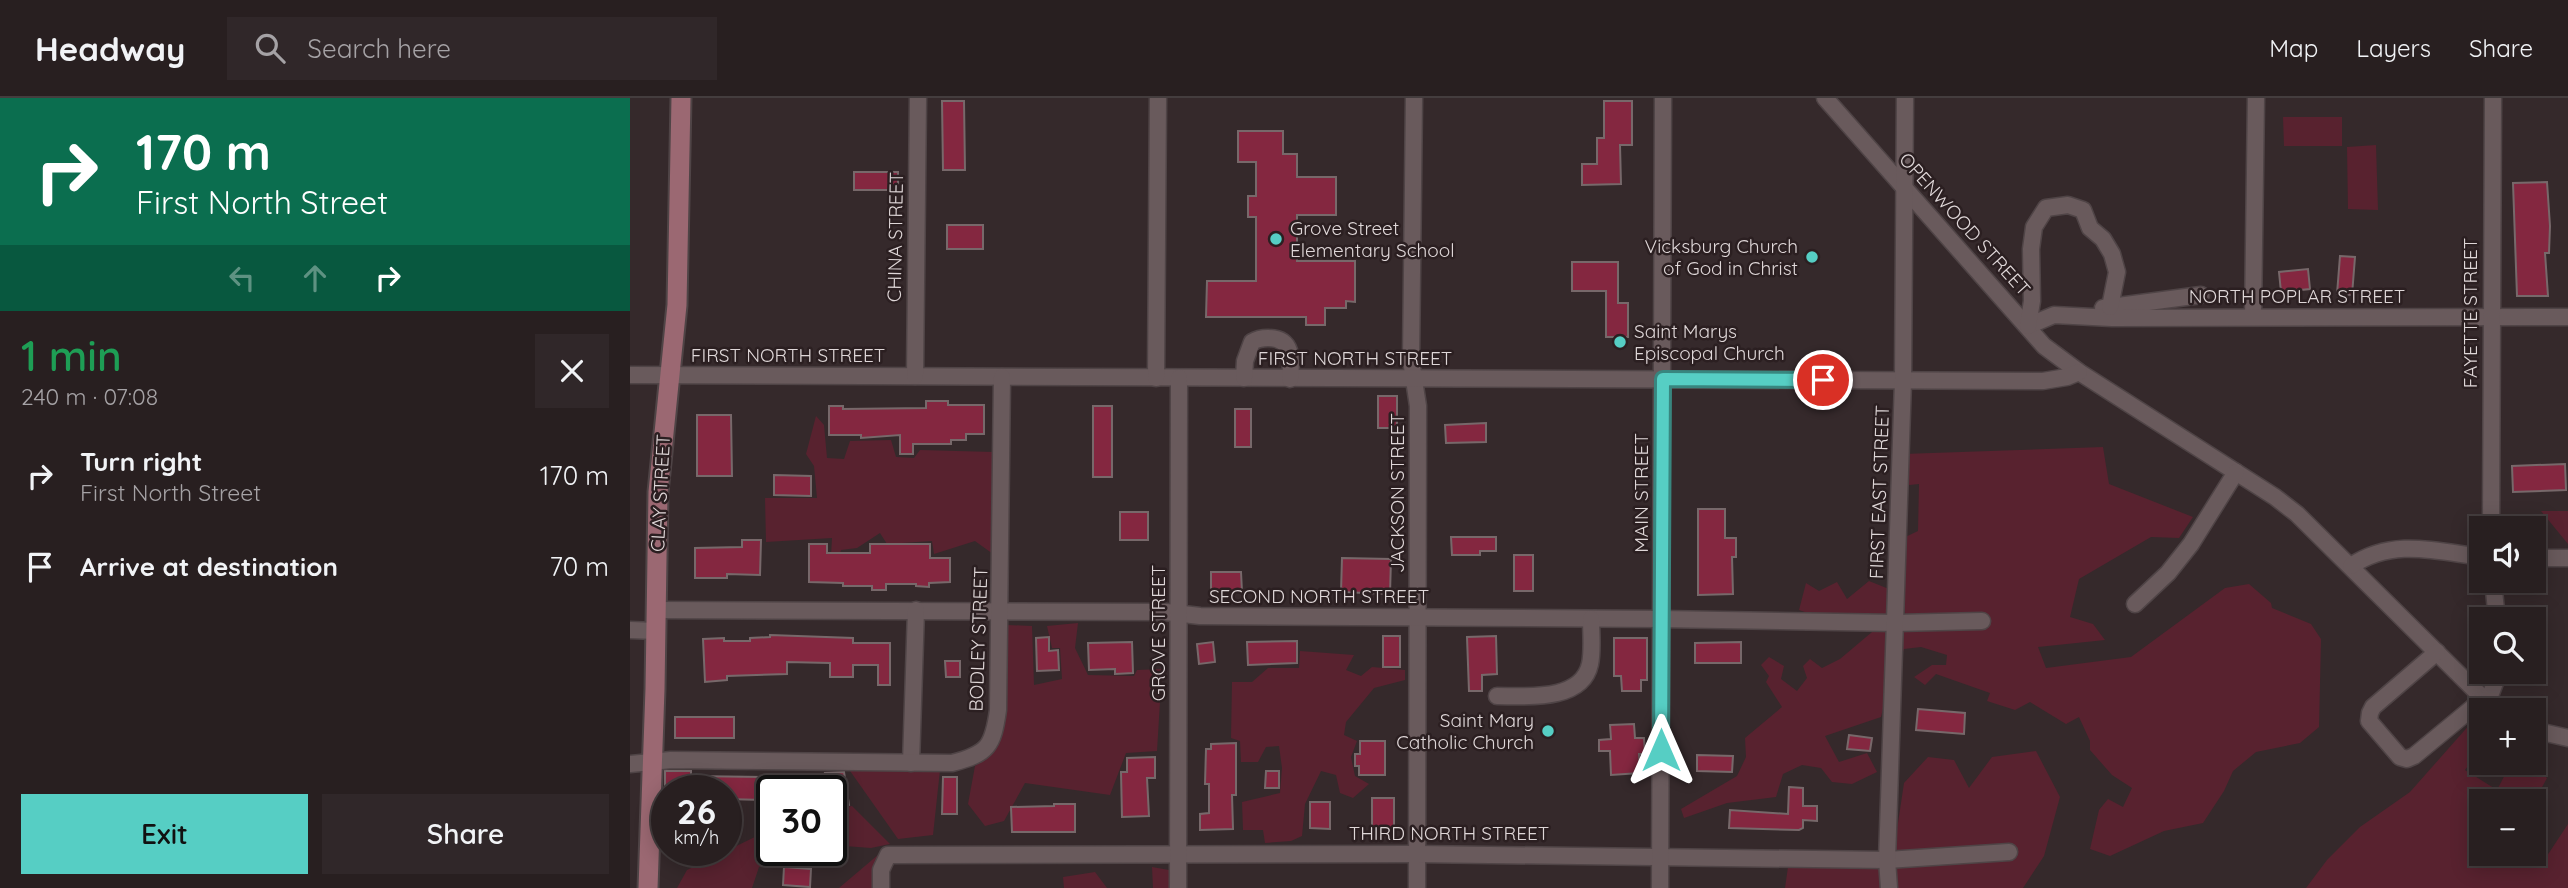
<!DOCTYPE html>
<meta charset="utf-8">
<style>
:root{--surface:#281f20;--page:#302729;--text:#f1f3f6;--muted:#a5a2a5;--line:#443d3e;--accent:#56cec4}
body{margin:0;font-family:Quicksand,sans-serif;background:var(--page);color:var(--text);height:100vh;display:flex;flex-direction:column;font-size:26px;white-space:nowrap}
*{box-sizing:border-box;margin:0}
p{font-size:23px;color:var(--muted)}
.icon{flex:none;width:38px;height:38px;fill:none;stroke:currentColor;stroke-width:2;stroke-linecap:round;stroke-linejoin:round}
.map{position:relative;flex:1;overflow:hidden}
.details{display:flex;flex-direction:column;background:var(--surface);width:630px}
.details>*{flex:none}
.hud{background:#0b6e4f;color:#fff;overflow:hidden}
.fabs{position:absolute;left:1839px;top:418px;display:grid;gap:14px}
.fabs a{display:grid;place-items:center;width:77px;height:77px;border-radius:0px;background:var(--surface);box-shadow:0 4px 18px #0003,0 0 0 2px var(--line);font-size:35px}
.speed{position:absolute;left:21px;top:677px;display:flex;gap:14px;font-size:35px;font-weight:700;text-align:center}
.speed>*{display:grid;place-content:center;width:91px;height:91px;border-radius:50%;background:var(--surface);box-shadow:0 4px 18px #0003,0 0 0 2px var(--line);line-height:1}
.speed small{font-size:18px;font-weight:400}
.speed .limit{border:4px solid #111;border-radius:10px;background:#fff;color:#111}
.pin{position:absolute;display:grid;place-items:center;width:60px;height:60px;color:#fff;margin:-30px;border:4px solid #fff;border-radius:50%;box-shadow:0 2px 7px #0007}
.me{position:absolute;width:77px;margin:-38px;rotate:0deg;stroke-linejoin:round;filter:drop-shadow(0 0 5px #0008)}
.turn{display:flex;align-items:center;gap:24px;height:147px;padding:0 21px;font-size:32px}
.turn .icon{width:91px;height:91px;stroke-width:2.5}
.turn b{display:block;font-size:49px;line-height:60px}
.lanes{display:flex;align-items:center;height:66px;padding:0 21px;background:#0003;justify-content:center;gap:35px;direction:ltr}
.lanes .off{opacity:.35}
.round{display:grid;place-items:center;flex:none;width:74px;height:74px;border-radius:0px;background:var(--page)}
.headline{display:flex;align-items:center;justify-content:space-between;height:119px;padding:0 21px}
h1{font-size:42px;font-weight:600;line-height:52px;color:#1e9e55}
.action{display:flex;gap:14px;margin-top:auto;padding:14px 21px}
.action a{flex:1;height:80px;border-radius:0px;background:var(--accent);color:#111;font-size:28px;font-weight:600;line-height:80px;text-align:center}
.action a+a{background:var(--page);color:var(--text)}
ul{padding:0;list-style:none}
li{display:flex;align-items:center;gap:21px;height:91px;padding:0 21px}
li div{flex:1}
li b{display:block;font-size:26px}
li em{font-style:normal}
header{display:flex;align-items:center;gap:42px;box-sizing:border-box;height:98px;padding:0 35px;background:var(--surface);border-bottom:2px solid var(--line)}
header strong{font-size:33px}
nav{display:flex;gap:38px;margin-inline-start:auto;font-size:24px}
.search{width:490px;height:63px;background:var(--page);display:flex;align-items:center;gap:18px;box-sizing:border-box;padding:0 24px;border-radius:0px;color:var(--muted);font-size:26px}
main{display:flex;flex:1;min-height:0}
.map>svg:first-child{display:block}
</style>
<header>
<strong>Headway</strong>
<div class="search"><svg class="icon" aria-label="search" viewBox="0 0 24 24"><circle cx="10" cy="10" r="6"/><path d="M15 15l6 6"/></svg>Search here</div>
<nav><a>Map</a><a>Layers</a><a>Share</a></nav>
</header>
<main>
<section class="details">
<div class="hud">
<div class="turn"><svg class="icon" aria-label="right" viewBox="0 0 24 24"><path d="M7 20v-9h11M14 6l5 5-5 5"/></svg><div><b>170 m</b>First North Street</div></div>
<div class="lanes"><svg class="icon off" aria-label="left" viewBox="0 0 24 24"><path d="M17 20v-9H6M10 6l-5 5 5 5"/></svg><svg class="icon off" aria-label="ahead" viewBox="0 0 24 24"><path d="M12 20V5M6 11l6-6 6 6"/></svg><svg class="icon" aria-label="right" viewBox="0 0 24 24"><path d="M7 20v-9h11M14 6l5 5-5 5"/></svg></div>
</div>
<div class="headline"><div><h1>1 min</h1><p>240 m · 07:08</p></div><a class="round"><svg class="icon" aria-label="close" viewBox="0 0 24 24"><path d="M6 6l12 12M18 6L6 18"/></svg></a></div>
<ul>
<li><svg class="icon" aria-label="right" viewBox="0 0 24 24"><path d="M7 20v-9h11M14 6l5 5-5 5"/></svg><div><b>Turn right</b><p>First North Street</p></div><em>170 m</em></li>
<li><svg class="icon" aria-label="arrive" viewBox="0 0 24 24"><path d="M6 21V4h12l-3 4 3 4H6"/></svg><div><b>Arrive at destination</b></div><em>70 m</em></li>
</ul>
<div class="action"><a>Exit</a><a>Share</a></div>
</section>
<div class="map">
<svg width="1938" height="790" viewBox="0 0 1938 790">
<rect width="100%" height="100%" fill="#35292b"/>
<g fill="#58222f">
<path d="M1653,19H1712V48H1654Z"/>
<path d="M1746,47L1748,112L1718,111L1717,49Z"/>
<path d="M186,318L194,327L197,360L214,361L220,343L261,342L266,359L284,360L290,352L364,354L363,456L345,443L304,456L302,443L257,446L250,435L227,450L211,452L209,459L201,458L202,440L136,444L135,400H187L184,368L176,356Z"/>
<path d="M1473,349L1479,386L1563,419L1549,440L1521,439L1449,481L1440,519L1463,526L1475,542L1408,549L1416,570L1501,559L1595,490L1619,486L1641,505L1642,510L1681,526L1691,541L1689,629L1670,645L1626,654L1603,673L1594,693L1573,725L1534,733L1480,758L1460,751L1469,712L1478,701L1493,709L1502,690L1482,677L1460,652V643L1449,619L1436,626L1400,604L1385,612L1357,603L1360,595L1306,576L1295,587L1284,579L1302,567H1316L1317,557L1291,549L1274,551L1257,594L1251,619L1195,638L1209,664L1237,655L1247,674L1222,686L1202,684L1191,670L1172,667L1153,676L1146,699L1097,705L1054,720L1051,711L1107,678L1116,659L1115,640L1152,609L1136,584L1139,578L1131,567L1139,559L1154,568L1151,581L1167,593L1177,580L1173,568L1180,561L1192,570L1210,561L1242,534L1277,525L1274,509L1230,526L1207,525L1169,512L1176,485L1189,493L1207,484L1217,501L1239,483L1259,491L1269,442L1288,433L1289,386L1270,388L1273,356Z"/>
<path d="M1938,413V446L1911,413Z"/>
<path d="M448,525L445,550L458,577L504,578L507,572L532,571L527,653L496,655L480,697L395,685L374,723L355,728L338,706L345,668C354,661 363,655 367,644C378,610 375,563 377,527L402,528L404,587L432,581L430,550H422L417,528Z"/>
<path d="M670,553L724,557L716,572L731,578L742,569L775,572V582L744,590L716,624L714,637L727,643L721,659L725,678L739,686L723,700L710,695L706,677L691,673L675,706L672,738L661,743L635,745L633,732H613L612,704L650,695L652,670L649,648L636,649L628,664H611L610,643L601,640L602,584H622L638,570H669Z"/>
<path d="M1849,616L1851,618V650L1835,672L1867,692L1881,665H1899L1917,680L1904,704H1852V756H1904V754L1911,767L1938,726V790H1676L1697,762L1730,729L1780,694Z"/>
<path d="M1406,653L1430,699L1414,758L1393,790H1260V778L1274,685L1298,659L1324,662L1339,690L1362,659Z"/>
<path d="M218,670L310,672L303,737L268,741Z"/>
<path d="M142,703V752L165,753L129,769L122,790H47L57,772L131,736L130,710Z"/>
<path d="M222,708L260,746L241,750L201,747V712Z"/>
<path d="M255,751L247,790H209Z"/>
<path d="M522,769L539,772L540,790H523Z"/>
<path d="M1158,769H1246L1257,780L1258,790H1155Z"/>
<path d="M465,774L477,790H434L433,779Z"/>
</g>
<g fill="#842740" stroke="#77686a" stroke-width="2">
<path d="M312,3H334L335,72H313Z"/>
<path d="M974,3H1002V47H990L991,86L952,87V66H967V40H974Z"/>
<path d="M608,33H653V56H667V79H706V117H667V163H725V204L716,203V210H695V227H676V219H576L577,183H626V119H618V98H626V64H608Z"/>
<rect x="224" y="74" width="44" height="18"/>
<path d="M1917,84L1920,128L1919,155H1915L1918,198H1887L1883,85Z"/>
<rect x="317" y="127" width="36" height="24"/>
<path d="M1710,158L1725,159L1722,197L1707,196Z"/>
<path d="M942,164H988V205H998V239H976V193H942Z"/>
<path d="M1678,171L1680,191L1651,194L1649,174Z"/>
<rect x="748" y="298" width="19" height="32"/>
<path d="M296,303H318V307H354V336H336V342H321V346H283V356H270V337L231,340V337H199V308H213V311L296,310Z"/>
<rect x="463" y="308" width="19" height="71"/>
<rect x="605" y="311" width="16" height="38"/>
<path d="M67,317H101L102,378H67Z"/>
<path d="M856,325V344L816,345L815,327Z"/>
<path d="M1935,366L1936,392L1883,394L1882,368Z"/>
<path d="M144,377L181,378V398L144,397Z"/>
<path d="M1068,411H1095V440H1106V459H1102L1103,496L1068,497Z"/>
<rect x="490" y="414" width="28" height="28"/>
<path d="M821,439H866V453H850V457H822Z"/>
<path d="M112,442H131L130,477L97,476V480H65V450L112,449Z"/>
<path d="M179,446H197V455H240V446H300V460H320V484L299,485V489L286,488V486H256V492H242V488H213V485L179,484Z"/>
<rect x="884" y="457" width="19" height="36"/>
<path d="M712,460L761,461L760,496L711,494Z"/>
<path d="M581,474H611L612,494H581Z"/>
<path d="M140,537L223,540V545H260V587H248V567H223V579H200V565L157,564V576L97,578V582L75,584L73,541L94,540V543H120V540L140,539Z"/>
<rect x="753" y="538" width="17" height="31"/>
<path d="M866,538L867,576L852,577V593H839L837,539Z"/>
<path d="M419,539V553L428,552L429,572L407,573L406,540Z"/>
<path d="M984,540H1017V582H1011V593H992L991,578H984Z"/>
<path d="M667,543V565L618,567L617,544Z"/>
<path d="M502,544L503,575L485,576V571L459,572L458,545Z"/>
<path d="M583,544L585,564L569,566L567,546Z"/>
<path d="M1111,544V565H1065V545Z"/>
<path d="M315,563H330V579H316Z"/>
<path d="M1288,611L1335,615L1334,636L1286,632Z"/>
<rect x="45" y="619" width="59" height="21"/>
<path d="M1004,626L1005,640H1014L1015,656H1009L1010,675L981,677L980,653H969V642L981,641L980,627Z"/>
<path d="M1219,637L1242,640L1240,653L1217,651Z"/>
<path d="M730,643H755V677H729V668H725V656H730Z"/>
<path d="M606,645V697H602L603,731L570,732V716L579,715V686H575L576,651H581V646Z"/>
<path d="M1067,657L1103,658L1102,674L1067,673Z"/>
<path d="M525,659V680H517L519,718L492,719L491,674H497V660Z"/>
<path d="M35,673H61V678L136,679V702L96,701V693H35Z"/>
<path d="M636,673H649V690H635Z"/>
<path d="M214,674L219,707L201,710V693H198L195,675Z"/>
<path d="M174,677L176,693H157L155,680Z"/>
<path d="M313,679H327V716H312Z"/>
<path d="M1159,689L1173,690V708H1187V723L1173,722V730L1169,732L1099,730L1100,712L1158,716Z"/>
<path d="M742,700H764V734L742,733Z"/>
<path d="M680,704H700V731L680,730Z"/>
<path d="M424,706H445V734H382L381,709L424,708Z"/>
<path d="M154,769L181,771L180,789L153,787Z"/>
</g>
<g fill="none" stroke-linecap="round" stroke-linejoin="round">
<g stroke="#4f4446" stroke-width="19">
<g id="minor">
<path d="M784,0L781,262L788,308L787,790"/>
<path d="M1195,0L1414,248L1449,274L1645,399L1667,416L1865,612"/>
<path d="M1473,210L1571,197"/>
<path d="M1623,219L1626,0"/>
<path d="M1398,228L1424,217L1482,220L1938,219"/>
<path d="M1398,228L1402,203L1401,151L1404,129L1416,110L1438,107L1453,112L1460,130L1473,141L1482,156L1487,174L1480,209"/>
<path d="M0,277L1413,283L1437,279L1449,274"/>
<path d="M285,278L288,0"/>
<path d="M526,280L528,0"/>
<path d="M614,280L615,263L622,244C627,241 631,240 638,240C663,240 662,261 660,281"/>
<path d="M1861,430L1863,0"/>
<path d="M1904,460H1938"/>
<path d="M1721,468C1763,440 1805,453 1852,459"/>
<path d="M1863,483L1867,522"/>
<path d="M1505,506L1538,475L1561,446L1606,374"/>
<path d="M27,512L536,514L570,518L1031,521L1266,525L1352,523"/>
<path d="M0,532L26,533"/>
<path d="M1807,554L1743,609L1740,615L1739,623L1770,659L1777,661L1784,658L1853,601"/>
<path d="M867,598C895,598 952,604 960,566C963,552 961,535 961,521"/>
<path d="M1857,606L1869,574"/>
<path d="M1904,632L1938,640"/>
<path d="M281,665L286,512"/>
<path d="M0,666L41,662L322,665C358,656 363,648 368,612L372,279"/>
<path d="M251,790V772L258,757L787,756L1257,762L1379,754"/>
<path d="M548,790L549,280"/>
<path d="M1030,790L1033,0"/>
<path d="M1259,790L1257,762L1273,283L1275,0"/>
</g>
</g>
<g stroke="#4f4446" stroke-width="23">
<path id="major" d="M18,790L25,591L28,394L47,207L51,0"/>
</g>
<use href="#minor" stroke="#695a5c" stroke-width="16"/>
<use href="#major" stroke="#9b6872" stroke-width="19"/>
</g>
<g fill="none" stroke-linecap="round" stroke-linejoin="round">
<g stroke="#38867f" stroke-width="18">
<path id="route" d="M1031,652L1033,281L1193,282"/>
</g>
<use href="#route" stroke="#56cec4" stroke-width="12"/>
</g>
<g fill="#56cec4" stroke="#2b1f21" stroke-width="2.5">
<circle cx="646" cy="141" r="7"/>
<circle cx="1182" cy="159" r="7"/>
<circle cx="990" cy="244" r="7"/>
<circle cx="918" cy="633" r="7"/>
</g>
<g text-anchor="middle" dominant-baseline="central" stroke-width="5" stroke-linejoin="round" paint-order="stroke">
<g font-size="19" fill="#dfd7d8" stroke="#2b1f21">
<text transform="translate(1335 126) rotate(48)">OPENWOOD STREET</text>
<text transform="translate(265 139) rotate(-89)">CHINA STREET</text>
<text x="1667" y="198">NORTH POPLAR STREET</text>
<text transform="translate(1840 215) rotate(-90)">FAYETTE STREET</text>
<text x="158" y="257">FIRST NORTH STREET</text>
<text x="725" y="260">FIRST NORTH STREET</text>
<text transform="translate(1249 394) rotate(-88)">FIRST EAST STREET</text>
<text transform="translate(30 395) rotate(-87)">CLAY STREET</text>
<text transform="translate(767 395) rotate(-90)">JACKSON STREET</text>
<text transform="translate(1011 395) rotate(-90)">MAIN STREET</text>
<text x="689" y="498">SECOND NORTH STREET</text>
<text transform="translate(528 535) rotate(-90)">GROVE STREET</text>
<text transform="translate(348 541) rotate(-88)">BODLEY STREET</text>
<text x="819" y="735">THIRD NORTH STREET</text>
</g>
<g font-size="19" fill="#dfd7d8" stroke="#2b1f21" text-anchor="start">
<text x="660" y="130">Grove Street<tspan x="660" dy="22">Elementary School</tspan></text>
<text x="1168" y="148" text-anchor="end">Vicksburg Church<tspan x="1168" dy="22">of God in Christ</tspan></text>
<text x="1004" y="233">Saint Marys<tspan x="1004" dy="22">Episcopal Church</tspan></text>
<text x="904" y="622" text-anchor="end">Saint Mary<tspan x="904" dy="22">Catholic Church</tspan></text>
</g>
</g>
</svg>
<div class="fabs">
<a><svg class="icon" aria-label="sound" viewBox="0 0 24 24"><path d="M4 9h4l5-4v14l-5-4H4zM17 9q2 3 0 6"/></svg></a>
<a><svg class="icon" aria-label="search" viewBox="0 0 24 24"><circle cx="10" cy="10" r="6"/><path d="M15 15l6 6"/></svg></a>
<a>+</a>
<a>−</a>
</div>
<div class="speed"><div>26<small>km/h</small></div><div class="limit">30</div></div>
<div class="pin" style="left:1193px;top:282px;background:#d93025"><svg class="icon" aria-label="arrive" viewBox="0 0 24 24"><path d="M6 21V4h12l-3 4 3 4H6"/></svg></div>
<svg class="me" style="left:1031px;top:652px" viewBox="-20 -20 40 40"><path d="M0-17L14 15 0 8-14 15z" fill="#56cec4" stroke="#fff" stroke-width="4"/></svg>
</div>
</main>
